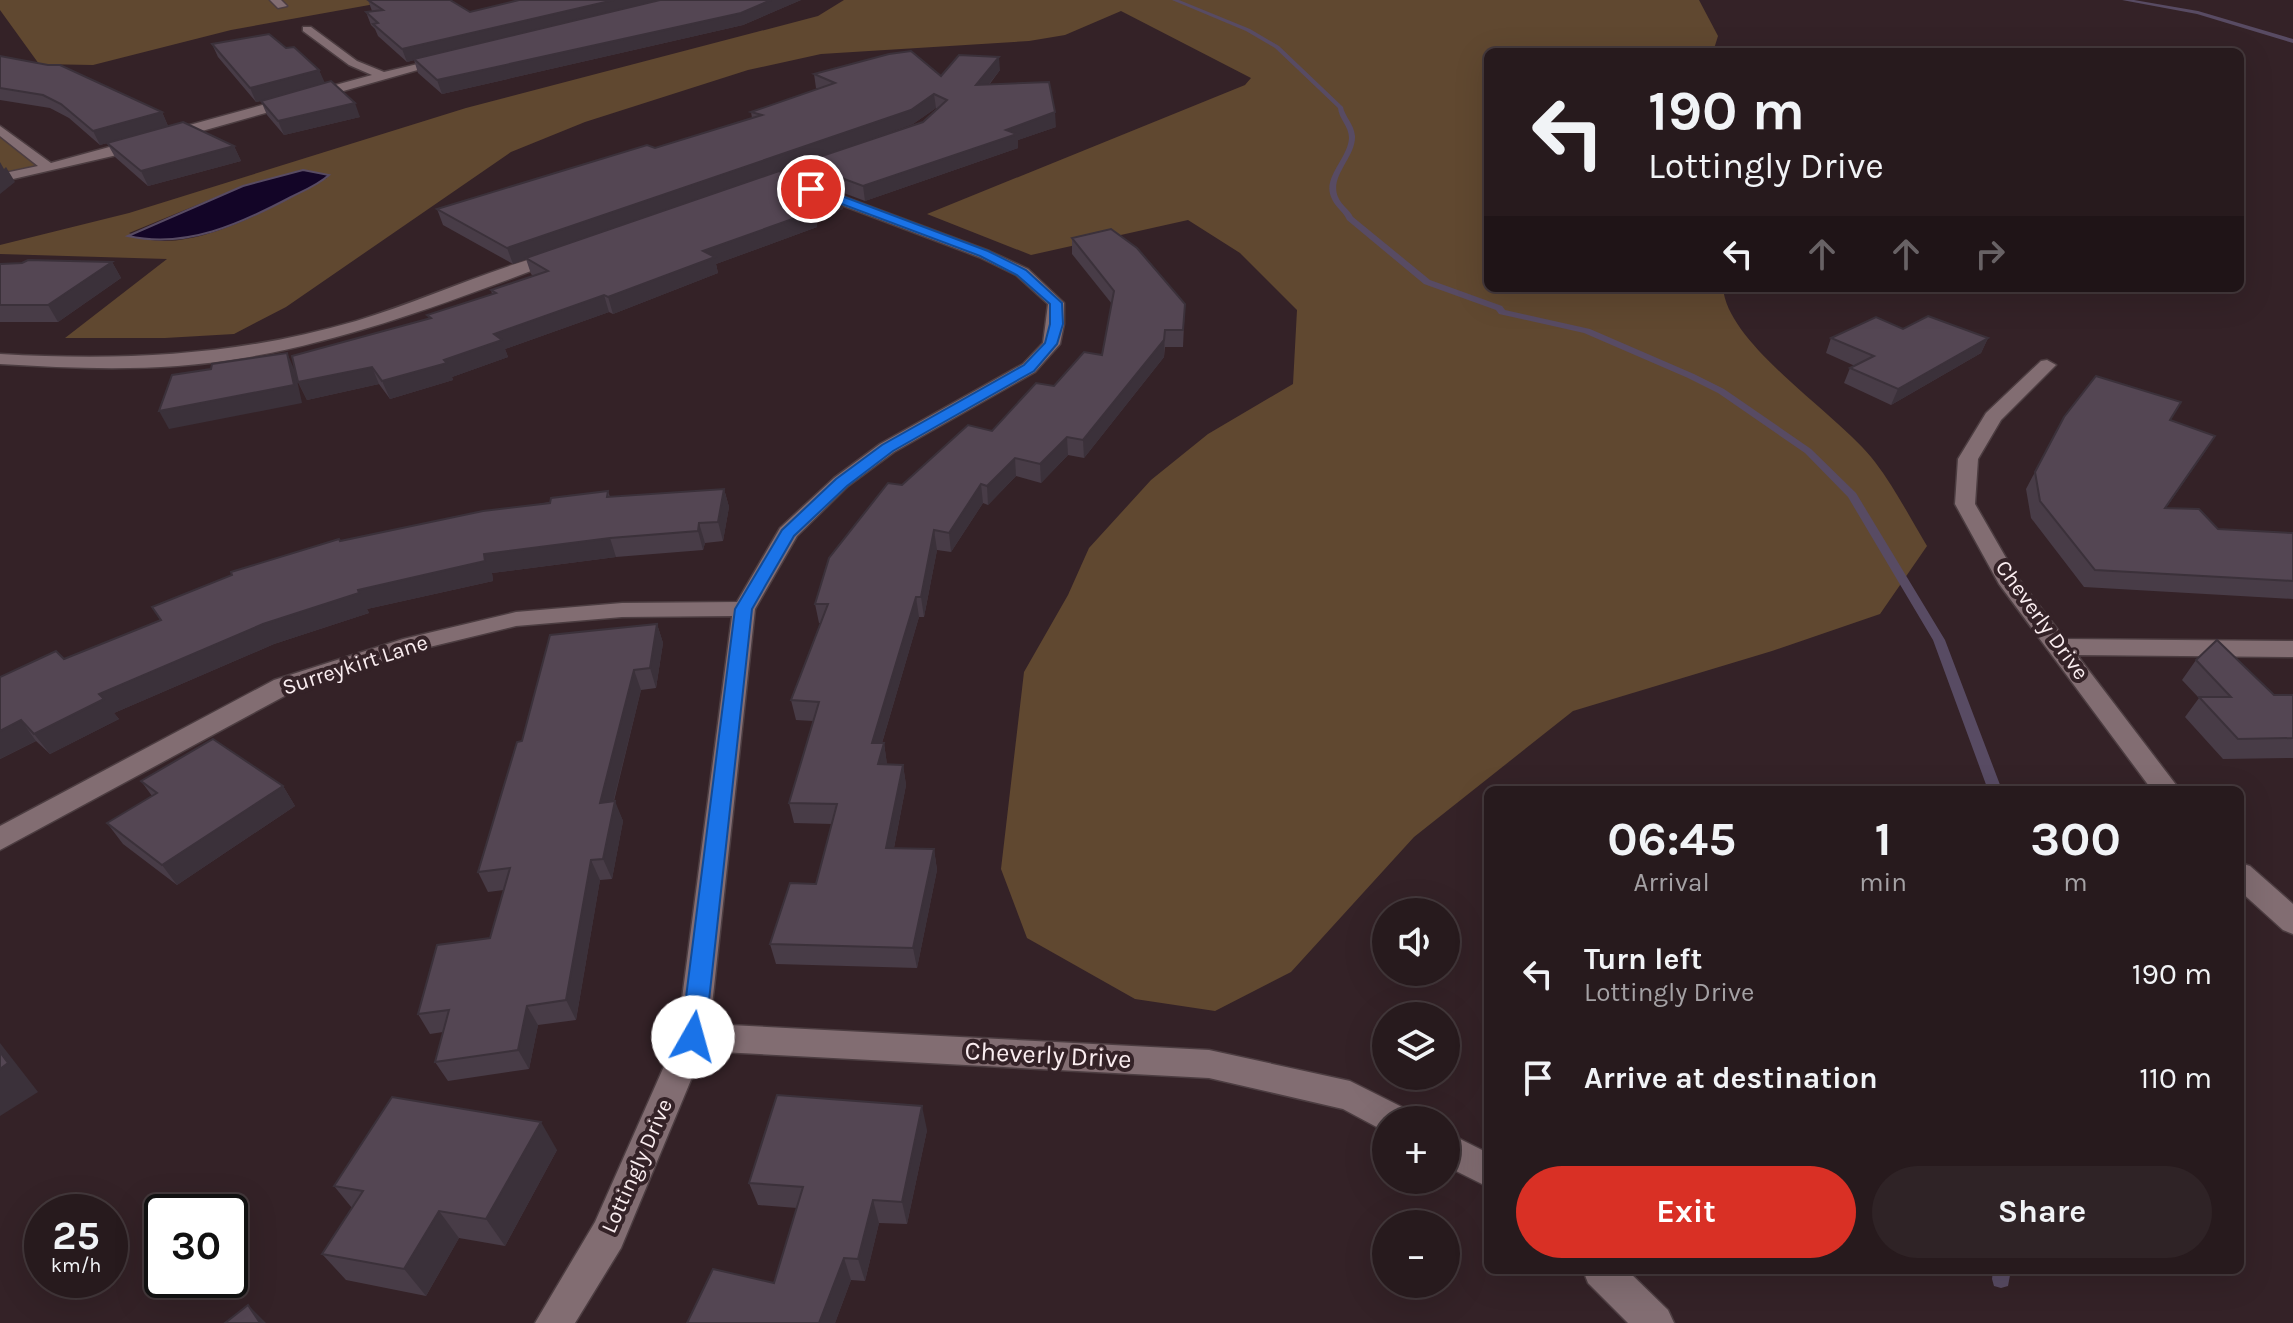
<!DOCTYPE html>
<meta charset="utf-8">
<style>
:root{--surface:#271a1d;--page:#2f2326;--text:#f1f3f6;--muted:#a4a1a4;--line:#43383b;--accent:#d93025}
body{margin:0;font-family:Karla,sans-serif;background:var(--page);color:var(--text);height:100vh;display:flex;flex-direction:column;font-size:30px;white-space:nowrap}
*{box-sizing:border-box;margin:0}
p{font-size:26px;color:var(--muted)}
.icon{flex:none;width:44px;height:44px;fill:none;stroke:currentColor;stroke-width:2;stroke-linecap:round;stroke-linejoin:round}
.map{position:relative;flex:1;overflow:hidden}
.panel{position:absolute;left:1484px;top:786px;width:760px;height:488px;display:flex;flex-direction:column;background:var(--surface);border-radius:12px;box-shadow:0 8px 32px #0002,0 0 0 2px var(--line)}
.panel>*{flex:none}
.guide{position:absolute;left:1484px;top:48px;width:760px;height:244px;border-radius:12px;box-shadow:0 8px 32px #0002,0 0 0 2px var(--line);background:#271a1d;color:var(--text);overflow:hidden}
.controls{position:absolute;left:1372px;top:898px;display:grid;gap:16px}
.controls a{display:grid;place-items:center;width:88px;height:88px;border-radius:50%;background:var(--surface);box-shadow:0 8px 32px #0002,0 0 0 2px var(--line);font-size:40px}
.speed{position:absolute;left:24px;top:1194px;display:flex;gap:16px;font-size:40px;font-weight:700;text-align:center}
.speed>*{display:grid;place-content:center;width:104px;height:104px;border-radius:50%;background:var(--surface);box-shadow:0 8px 32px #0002,0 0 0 2px var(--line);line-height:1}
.speed small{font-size:20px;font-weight:400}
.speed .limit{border:4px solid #111;border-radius:12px;background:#fff;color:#111}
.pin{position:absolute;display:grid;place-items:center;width:68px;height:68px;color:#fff;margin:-34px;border:4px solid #fff;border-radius:50%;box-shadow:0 2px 8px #0007}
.me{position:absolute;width:88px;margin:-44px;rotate:7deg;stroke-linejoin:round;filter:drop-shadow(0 0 6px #0008)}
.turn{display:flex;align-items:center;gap:28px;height:168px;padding:0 32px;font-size:36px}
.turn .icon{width:104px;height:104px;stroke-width:2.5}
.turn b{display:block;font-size:56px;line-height:68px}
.lanes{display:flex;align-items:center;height:76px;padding:0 32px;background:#0003;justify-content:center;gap:40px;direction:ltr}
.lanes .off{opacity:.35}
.eta{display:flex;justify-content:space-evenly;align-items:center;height:136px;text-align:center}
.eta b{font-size:48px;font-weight:700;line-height:56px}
.action{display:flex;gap:16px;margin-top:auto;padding:16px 32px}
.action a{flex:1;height:92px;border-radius:48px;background:var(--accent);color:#fff;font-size:32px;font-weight:700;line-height:92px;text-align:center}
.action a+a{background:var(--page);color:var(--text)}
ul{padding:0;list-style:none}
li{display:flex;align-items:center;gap:24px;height:104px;padding:0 32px}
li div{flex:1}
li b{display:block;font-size:30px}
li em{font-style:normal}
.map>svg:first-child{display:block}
</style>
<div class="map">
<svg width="2293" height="1323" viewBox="0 0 2293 1323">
<rect width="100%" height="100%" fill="#342227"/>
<g fill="#604830" fill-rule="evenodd">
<path d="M0,0H397L231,30L93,65L39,64L0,10Z"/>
<path d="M844,0H1699L1718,36L1713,52H1488V288H1723C1728,346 1840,415 1875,462C1895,488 1910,518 1927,546L1880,614L1772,651L1573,711L1414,837L1291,972L1215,1011L1135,999L1027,938L1001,869L1024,672L1068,595L1089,548L1151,480L1208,434L1293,384L1297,310L1240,253L1188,220L1031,255L927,214L1245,85L1251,78L1121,11L1065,35L1029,41L821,54L748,70L585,122L511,152L286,307L234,334L165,338H65L167,259L0,254V245L129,213L466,108L818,16ZM303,170L327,178C277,204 185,262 129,233L243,186Z"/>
<path d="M0,130L48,167L0,178Z"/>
</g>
<path fill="#130527" stroke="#584b63" stroke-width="2" d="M303,170L329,175C318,185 303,191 291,197C240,224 186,249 128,236L243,186Z"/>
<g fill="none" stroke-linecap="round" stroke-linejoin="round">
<g fill="#584b63" fill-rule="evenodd">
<path d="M1172,0H1179L1250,29L1279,46L1343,107C1345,117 1354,124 1355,136C1356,157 1329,176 1338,197C1341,205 1350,210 1353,217L1430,280L1502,306L1505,310L1590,329L1694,374L1724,389L1811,449L1856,493L1945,640L2002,790H1988L1933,640L1848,497L1805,453L1718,393L1688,378L1584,333L1499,314L1496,310L1424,284L1347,220C1344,212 1335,207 1332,199C1321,178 1348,159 1349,138C1349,126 1339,119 1338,108L1275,48L1246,31Z"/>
<path d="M2122,0H2134L2198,11L2293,39V43L2197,14Z"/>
<path d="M1993,1270H2011L2008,1286L2001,1288L1994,1286L1992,1279Z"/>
</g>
<g stroke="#4c3d41" stroke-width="3">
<g id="street">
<path d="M270,0H281L287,6L278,8Z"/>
<path d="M303,27H311L357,61L384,72L447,57L453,60L117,155L0,182V174L38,166L0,136V126L51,163L372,75L349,65L303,31Z"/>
<path d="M833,155L838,156V162L764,189L752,186Z"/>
<path d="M812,185L989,251L1028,269L1064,303V324L1060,344L1035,372L894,452L848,486L797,536L755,609L710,1024L1209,1050L1350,1081L1406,1109L1411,1120H1386V1132L1343,1109L1209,1078L703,1051L621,1248L575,1323H535L595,1222L677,1037L732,616L622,617L516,626L417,650L292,692L0,850V826L274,680L403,639L516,612L622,603L737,602L780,528L834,478L880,444L1023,364L1043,343L1048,304L1016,275L979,257L807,192L805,189Z"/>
<path d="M558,251L566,256L563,259C459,298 354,339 243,358C163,372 81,369 0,364V354C124,361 236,356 356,321C424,300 490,269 558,251Z"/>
<path d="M2047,360L2056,365L2001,420L1978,459L1975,504L2017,577L2065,639L2293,641V657L2077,655L2180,790H2152L1999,584L1955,504L1958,459L1986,413L2041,361Z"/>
<path d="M2240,863L2250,866L2293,904V934L2283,930L2240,891Z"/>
<path d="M1446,1132L1488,1153V1187L1446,1166Z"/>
<path d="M1583,1270H1627L1668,1310L1674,1323H1628L1588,1283Z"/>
</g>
</g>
<use href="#street" fill="#826d72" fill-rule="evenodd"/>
</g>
<g fill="#483c47" fill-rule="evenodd">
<path d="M368,0L470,12L519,0H801L743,25L442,94L418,73L414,60L407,62L378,36L375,29L371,25L366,12L372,11Z"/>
<path d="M212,44L286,48L319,70L324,83L360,117L284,135L267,115L261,101L256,102L218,57Z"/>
<path d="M0,56L162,112L168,126L234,146L241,161L148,186L115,157L107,143L100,145L69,118L50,108L0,100Z"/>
<path d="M1000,70L989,85L1056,127L1018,140V148L865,201L804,178L801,163L751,181L841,194L843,209L816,219L817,227L716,264L718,273L613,314L609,312L505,349L508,357L452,377L453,380L390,399L379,384L307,400L298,382L429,318L427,315L492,294L491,290L533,276L531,274L526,259L513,264L443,225L437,209L655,148L752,118L751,112L818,89L816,88L814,74L941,76ZM936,108L937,109L923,122L811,160L913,124Z"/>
<path d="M1072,238L1185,304L1183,347H1165L1164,357L1084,458L1068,455L1041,483L1016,476L988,505L983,503L951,552L937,550L924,617H919L882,743H884L887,765H903L906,785L894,848L934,849L937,870L917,968L776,964L770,944L816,884L832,824L794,823L789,803L813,721L796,720L791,700L821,623H819L815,604L902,485L992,431L1054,386L1102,355L1112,304L1072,254Z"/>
<path d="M112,262L121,278L58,322H0V264Z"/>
<path d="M1903,329L1988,338L1981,353L1891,405L1844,383L1850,368L1855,366L1826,353L1831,338Z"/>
<path d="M2064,417L2171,420L2215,436L2166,508L2218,529L2293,533V599L2084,587L2031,518L2026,489Z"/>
<path d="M724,489L729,507L723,541L705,543L703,550L616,557L492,573L493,581L367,609L369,613L274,644L114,713L119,719L50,754L36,741L0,759V677L64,659L160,620L152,607L340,541L608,491L610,497Z"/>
<path d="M657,624L663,643L656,688L641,690L614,801L623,821L612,879L600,880L576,1020L538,1025L529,1069L448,1081L435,1062L443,1032L430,1034L418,1014L490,938L504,890L488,892L478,872L522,741Z"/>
<path d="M2196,660L2274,695H2293V758L2223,759L2185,717L2199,698L2182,680Z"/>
<path d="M141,781L283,786L295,806L177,885L123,844L107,823L152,796Z"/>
<path d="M927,1130L907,1224L879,1223L865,1281L851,1280L835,1323H687L774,1283L797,1208L758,1205L749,1183Z"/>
<path d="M557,1150L505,1246L459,1238L426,1296L346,1280L322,1254L352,1208L334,1186Z"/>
</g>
<g fill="#3b313a">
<path d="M614,0H668L407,62L402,49Z"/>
<path d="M771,0H801L743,25L442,94L437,80Z"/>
<path d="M999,57L1000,70L977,99L976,85Z"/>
<path d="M319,70L325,83L256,102L250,88Z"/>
<path d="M934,94L936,108L913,124L513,264L507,248Z"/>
<path d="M355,103L360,117L284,135L278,121Z"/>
<path d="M162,112L168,126L100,145L93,131Z"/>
<path d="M1055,112L1056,127L1018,140V148L865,201L863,186L1006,130Z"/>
<path d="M234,146L241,161L148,186L141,171Z"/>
<path d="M0,162L4,169L6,167L15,182L0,194Z"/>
<path d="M841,194L843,209L816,219L817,227L716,264L718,273L613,314L608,297L703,251L804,206Z"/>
<path d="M112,262L121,278L58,322L48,305Z"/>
<path d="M604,295L609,312L505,349L508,357L452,377L453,380L390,399L382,381L494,334Z"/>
<path d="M1165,330L1164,357L1084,458L1083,440Z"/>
<path d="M1988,338L1981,353L1891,405L1898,389Z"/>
<path d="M287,353L295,371L302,403L169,429L159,411Z"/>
<path d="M372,367L379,384L307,400L298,382Z"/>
<path d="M2215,436L2205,452L2154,525L2165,508Z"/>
<path d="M1067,437L1068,455L1041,483L1040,464Z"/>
<path d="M1015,458L1016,476L988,505L987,486Z"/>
<path d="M981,484L983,503L951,552L949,533Z"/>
<path d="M724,489L729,507L723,541L718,522Z"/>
<path d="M699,523L705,543L703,550L698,531Z"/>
<path d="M934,530L937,550L924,617L921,597Z"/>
<path d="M610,538L616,557L492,573L493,581L367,609L369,613L274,644L114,713L119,719L50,754L34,734L99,694L263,624L358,590L484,554Z"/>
<path d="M916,597L919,617L876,763L872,743Z"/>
<path d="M657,624L663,643L656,688L650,668Z"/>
<path d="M634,670L641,690L608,823L600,803Z"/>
<path d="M21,720L36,741L0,759V731Z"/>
<path d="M884,743L887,764L882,784L878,764Z"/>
<path d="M903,765L906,785L890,868L886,848Z"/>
<path d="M283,786L295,806L177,885L162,865Z"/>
<path d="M615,801L623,821L612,879L603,859Z"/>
<path d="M934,849L937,870L917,968L913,948Z"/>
<path d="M591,860L600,880L576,1020L566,1000Z"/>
<path d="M527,1006L538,1025L529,1069L518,1050Z"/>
<path d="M0,1043L38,1092L0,1116Z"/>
<path d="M922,1106L927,1130L907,1224L902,1202Z"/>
<path d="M541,1122L557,1150L505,1246L486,1219Z"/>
<path d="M873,1200L879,1223L865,1281L858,1259Z"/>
<path d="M439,1211L459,1238L426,1296L404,1269Z"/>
<path d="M844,1258L851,1280L835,1323H819Z"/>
<path d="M248,1305L266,1323H260Z"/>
</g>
<g fill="#544653" stroke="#3b313a" stroke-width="2">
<path d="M368,0H450L470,12L519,0H614L402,49L373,24L378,23L366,12L383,10Z"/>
<path d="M660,0H771L741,13L437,80L414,59Z"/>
<path d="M269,34L286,48L294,47L319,70L250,88L212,44Z"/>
<path d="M911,51L941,76L959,55L999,57L976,85L1049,82L1055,112L1006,130L1017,134L863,186L801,163L923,122L947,100L934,94L911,110L507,248L437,209L647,145L655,148L762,115L751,112L835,83L814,74L889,54Z"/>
<path d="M0,56L48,65H60L162,112L93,131L61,104L43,95L0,88Z"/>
<path d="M331,81L355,103L278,121L261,101Z"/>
<path d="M183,122L234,146L141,171L107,143Z"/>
<path d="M779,171L841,194L804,206L815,211L703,251L715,257L608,297L604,295L494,334L502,340L444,360L447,363L382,381L372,367L298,382L292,356L431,318L427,315L496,293L491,290L548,271L526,258Z"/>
<path d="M1111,229L1137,248L1185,304L1183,330H1165L1164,340L1083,440L1067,437L1040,464L1015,458L987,486L981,484L949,533L934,530L921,597H916L872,743H884L878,764L903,765L886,848L934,849L913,948L770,944L790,883L816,884L837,804L789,803L819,702L791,700L828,604H815L829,558L888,483L902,485L968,425L992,431L1036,383L1054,386L1084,352L1102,355L1114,291L1072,238Z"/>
<path d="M28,260L112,262L48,305H0V264L22,263Z"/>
<path d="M1928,316L1988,338L1898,389L1850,368L1874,356L1831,338L1876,317L1903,329Z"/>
<path d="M287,353L294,385L159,411L172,375L211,369L212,364Z"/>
<path d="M2096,376L2181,402L2170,420L2215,436L2165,508L2199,509L2218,529L2293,533V581L2095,570L2040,501L2035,472L2064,417Z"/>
<path d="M724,489L718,522L699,523L698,531L610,538L484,554L485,561L358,590L359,593L263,624L99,694L104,699L34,734L21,720L0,731V677L56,651L64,659L161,620L152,607L232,575L231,572L339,539L340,541L483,511L550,503L551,498L608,491L607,497Z"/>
<path d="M657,624L650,668L634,670L600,803L615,801L603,859L591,860L566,1000L527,1006L518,1050L435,1062L449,1010L418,1014L437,945L490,938L510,868L478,872L517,742L522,741L550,635Z"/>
<path d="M2217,640L2274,695H2293V738L2238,739L2199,697H2231L2196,660Z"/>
<path d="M213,739L283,786L162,865L107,823L157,793L141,781Z"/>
<path d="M0,1052L8,1063L0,1069Z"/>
<path d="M777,1095L922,1106L902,1202L873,1200L858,1259L844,1258L819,1323H687L713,1269L774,1283L803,1187L749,1183Z"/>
<path d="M392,1097L541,1122L486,1219L439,1211L404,1269L322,1254L363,1191L334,1186Z"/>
<path d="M248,1305L260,1323H225Z"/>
</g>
<path fill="#1a73e8" stroke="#114b97" stroke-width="2" d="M807,186H815L988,251L1026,270L1062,303L1063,324L1057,344L1034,371L893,451L847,486L794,536L752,609L705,1037L702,1044L693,1047L685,1044L681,1037L735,609L782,530L836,479L882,445L1024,365L1045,343L1050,324V304L1017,275L980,256L807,191Z"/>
<g text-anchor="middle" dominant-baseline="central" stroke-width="8" stroke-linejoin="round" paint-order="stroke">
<g font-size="22" fill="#faedf0" stroke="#342227">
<text transform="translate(2042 620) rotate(54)">Cheverly Drive</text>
<text transform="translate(355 665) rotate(-18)">Surreykirt Lane</text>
<text transform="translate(637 1166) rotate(-66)">Lottingly Drive</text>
</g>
<g font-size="26" fill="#faedf0" stroke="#342227">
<text transform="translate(1048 1055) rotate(3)">Cheverly Drive</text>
</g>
</g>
</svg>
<div class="controls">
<a><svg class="icon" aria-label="sound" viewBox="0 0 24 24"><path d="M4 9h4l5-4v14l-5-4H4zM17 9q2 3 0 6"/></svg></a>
<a><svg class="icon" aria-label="layers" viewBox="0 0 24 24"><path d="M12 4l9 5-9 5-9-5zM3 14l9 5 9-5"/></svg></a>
<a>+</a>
<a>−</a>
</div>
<div class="speed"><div>25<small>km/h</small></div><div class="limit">30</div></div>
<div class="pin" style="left:811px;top:189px;background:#d93025"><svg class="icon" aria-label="arrive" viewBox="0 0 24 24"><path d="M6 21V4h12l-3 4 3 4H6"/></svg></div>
<svg class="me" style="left:693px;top:1037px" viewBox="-20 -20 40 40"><circle r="19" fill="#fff"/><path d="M0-13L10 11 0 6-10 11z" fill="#1a73e8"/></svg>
<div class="guide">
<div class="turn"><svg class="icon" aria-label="left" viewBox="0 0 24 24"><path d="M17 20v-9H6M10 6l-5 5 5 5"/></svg><div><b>190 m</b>Lottingly Drive</div></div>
<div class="lanes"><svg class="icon" aria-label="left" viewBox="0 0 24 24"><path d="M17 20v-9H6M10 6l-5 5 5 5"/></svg><svg class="icon off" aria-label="ahead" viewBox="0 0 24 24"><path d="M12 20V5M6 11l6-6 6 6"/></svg><svg class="icon off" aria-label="ahead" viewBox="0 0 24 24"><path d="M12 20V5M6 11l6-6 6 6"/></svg><svg class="icon off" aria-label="right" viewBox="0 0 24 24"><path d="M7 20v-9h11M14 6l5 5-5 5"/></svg></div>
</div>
<section class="panel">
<div class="eta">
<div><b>06:45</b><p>Arrival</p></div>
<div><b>1</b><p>min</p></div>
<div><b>300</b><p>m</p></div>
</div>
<ul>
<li><svg class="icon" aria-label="left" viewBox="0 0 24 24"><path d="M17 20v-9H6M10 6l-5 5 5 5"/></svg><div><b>Turn left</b><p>Lottingly Drive</p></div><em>190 m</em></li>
<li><svg class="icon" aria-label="arrive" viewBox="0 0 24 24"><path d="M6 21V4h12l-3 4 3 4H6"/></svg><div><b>Arrive at destination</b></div><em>110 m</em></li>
</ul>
<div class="action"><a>Exit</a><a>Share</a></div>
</section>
</div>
